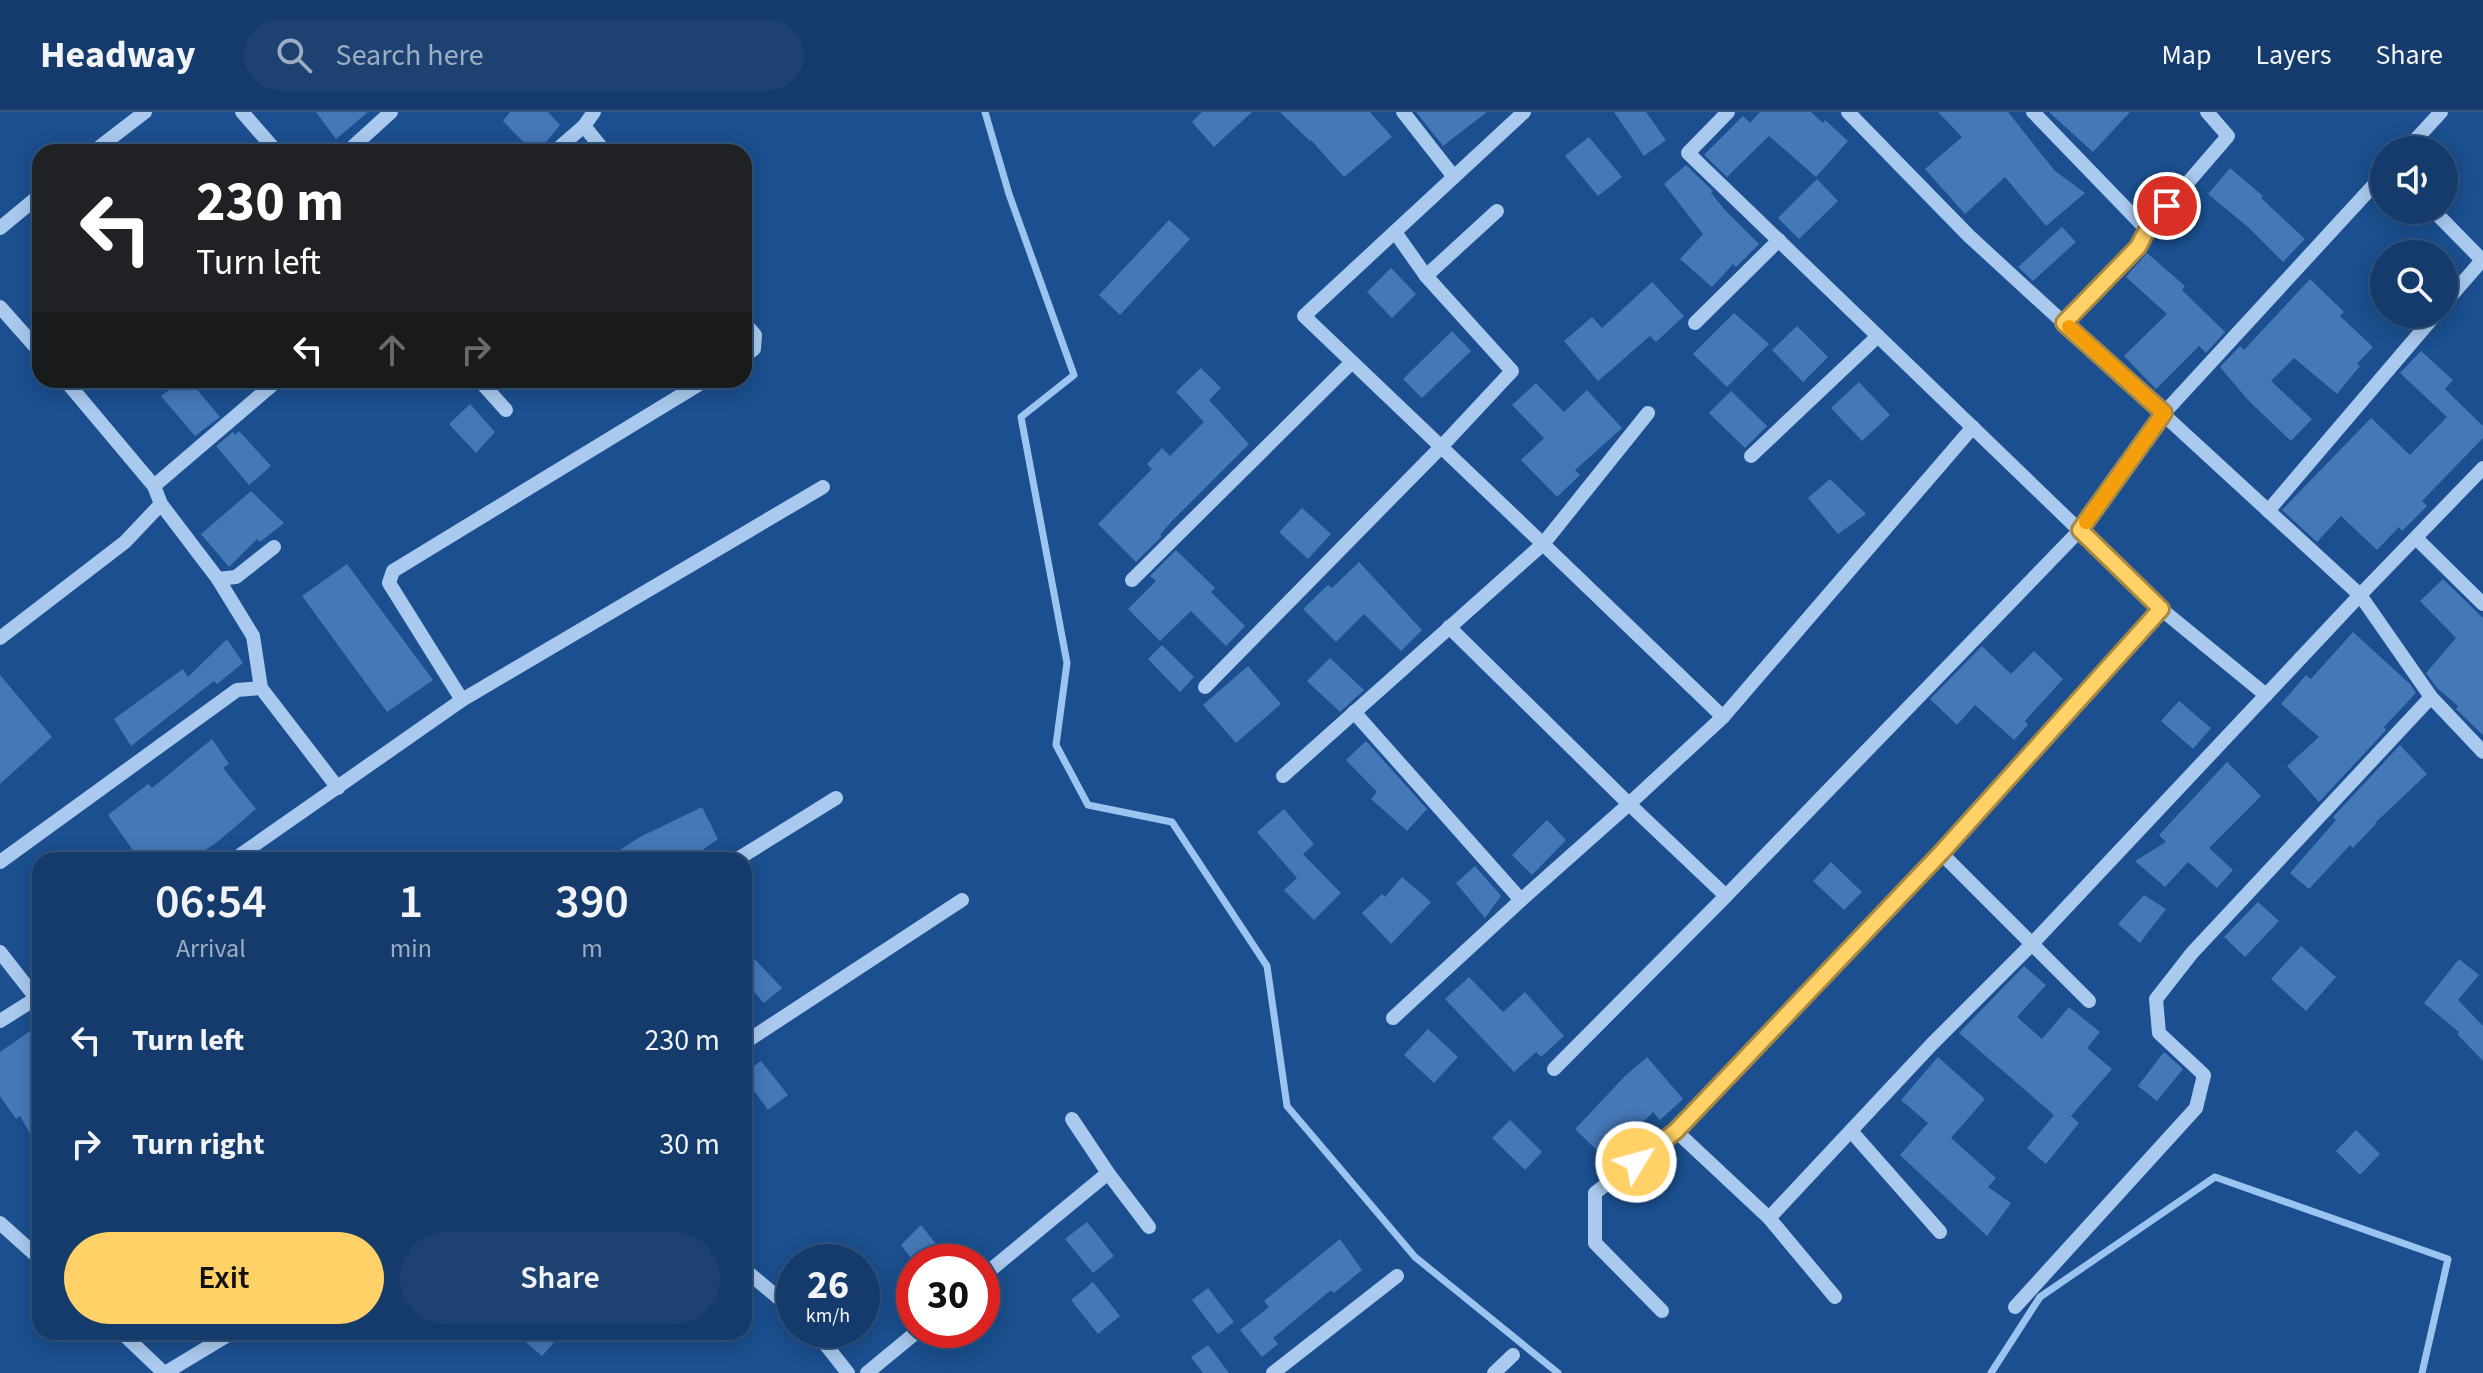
<!DOCTYPE html>
<style>
:root{--surface:#143b6b;--page:#1d4271;--text:#f1f3f6;--muted:#9dadc1;--line:#33557e;--accent:#ffd166}
body{margin:0;font-family:"Source Sans 3",sans-serif;background:var(--page);color:var(--text);height:100vh;display:flex;flex-direction:column;font-size:30px;white-space:nowrap}
*{box-sizing:border-box;margin:0}
p{font-size:26px;color:var(--muted)}
.icon{flex:none;width:44px;height:44px;fill:none;stroke:currentColor;stroke-width:2;stroke-linecap:round;stroke-linejoin:round}
.map{position:relative;flex:1;overflow:hidden}
.side{position:absolute;left:32px;top:740px;width:720px;height:488px;display:flex;flex-direction:column;background:var(--surface);border-radius:24px;box-shadow:0 4px 20px #0003,0 0 0 2px var(--line)}
.side>*{flex:none}
.guide{position:absolute;left:32px;top:32px;width:720px;height:244px;border-radius:24px;box-shadow:0 4px 20px #0003,0 0 0 2px var(--line);background:#202124;color:#fff;overflow:hidden}
.fabs{position:absolute;left:2370px;top:24px;display:grid;gap:16px}
.fabs a{display:grid;place-items:center;width:88px;height:88px;border-radius:50%;background:var(--surface);box-shadow:0 4px 20px #0003,0 0 0 2px var(--line);font-size:40px}
.speed{position:absolute;left:776px;top:1132px;display:flex;gap:16px;font-size:40px;font-weight:700;text-align:center}
.speed>*{display:grid;place-content:center;width:104px;height:104px;border-radius:50%;background:var(--surface);box-shadow:0 4px 20px #0003,0 0 0 2px var(--line);line-height:1}
.speed small{font-size:20px;font-weight:400}
.speed .limit{border:12px solid #d22;background:#fff;color:#111}
.pin{position:absolute;display:grid;place-items:center;width:68px;height:68px;color:#fff;margin:-34px;border:4px solid #fff;border-radius:50%;box-shadow:0 2px 8px #0007}
.me{position:absolute;width:88px;margin:-44px;rotate:53deg;stroke-linejoin:round;filter:drop-shadow(0 0 6px #0008)}
.turn{display:flex;align-items:center;gap:28px;height:168px;padding:0 32px;font-size:36px}
.turn .icon{width:104px;height:104px;stroke-width:2.5}
.turn b{display:block;font-size:56px;line-height:68px}
.lanes{display:flex;align-items:center;height:76px;padding:0 32px;background:#0003;justify-content:center;gap:40px;direction:ltr}
.lanes .off{opacity:.35}
.eta{display:flex;justify-content:space-evenly;align-items:center;height:136px;text-align:center}
.eta b{font-size:48px;font-weight:600;line-height:56px}
.cta{display:flex;gap:16px;margin-top:auto;padding:16px 32px}
.cta a{flex:1;height:92px;border-radius:48px;background:var(--accent);color:#111;font-size:32px;font-weight:600;line-height:92px;text-align:center}
.cta a+a{background:var(--page);color:var(--text)}
ul{padding:0;list-style:none}
li{display:flex;align-items:center;gap:24px;height:104px;padding:0 32px}
li div{flex:1}
li b{display:block;font-size:30px}
li em{font-style:normal}
header{display:flex;align-items:center;gap:48px;box-sizing:border-box;height:112px;padding:0 40px;background:var(--surface);border-bottom:2px solid var(--line)}
header strong{font-size:38px}
nav{display:flex;gap:44px;margin-inline-start:auto;font-size:28px}
.search{width:560px;height:72px;background:var(--page);display:flex;align-items:center;gap:20px;box-sizing:border-box;padding:0 28px;border-radius:44px;color:var(--muted);font-size:30px}
.map>svg:first-child{display:block}
</style>
<header>
<strong>Headway</strong>
<div class="search"><svg class="icon" aria-label="search" viewBox="0 0 24 24"><circle cx="10" cy="10" r="6"/><path d="M15 15l6 6"/></svg>Search here</div>
<nav><a>Map</a><a>Layers</a><a>Share</a></nav>
</header>
<div class="map">
<svg width="2483" height="1261" viewBox="0 0 2483 1261">
<rect width="100%" height="100%" fill="#1b4f8f"/>
<g fill="none" stroke-linecap="round" stroke-linejoin="round">
<g stroke="#9cc4f0" stroke-width="7">
<path d="M985,0L1009,82L1074,263L1021,305L1067,551L1056,633L1088,693L1172,710L1267,854L1287,994L1415,1145L1558,1261"/>
<path d="M1991,1261L2040,1185L2215,1065L2448,1147L2422,1261"/>
</g>
</g>
<g fill="#4478b7">
<path d="M316,0H368L336,27Z"/>
<path d="M510,0H548L560,13L538,40H533L503,9Z"/>
<path d="M1202,0H1252L1214,35L1192,10Z"/>
<path d="M1280,0H1370L1392,25L1344,65L1311,28L1310,29Z"/>
<path d="M1416,0H1487L1443,34Z"/>
<path d="M1614,0H1646L1666,28L1644,44Z"/>
<path d="M1760,0H1811L1823,11L1825,8L1848,29L1816,65L1769,24L1727,65L1704,43L1743,4L1750,11Z"/>
<path d="M1938,0H2008L2055,59L2085,81L2046,114L2005,65L1965,102L1925,57L1962,25Z"/>
<path d="M2049,0H2130L2093,40Z"/>
<path d="M1589,25L1622,65L1598,84L1565,44Z"/>
<path d="M1686,53L1713,79L1711,81L1725,98L1759,132L1736,155L1733,152L1712,175L1680,147L1703,122L1664,72Z"/>
<path d="M2230,56L2263,84L2261,86L2305,127L2283,150L2248,115L2208,82Z"/>
<path d="M1817,67L1838,89L1799,127L1778,106Z"/>
<path d="M1169,108L1190,127L1120,203L1099,183Z"/>
<path d="M2062,115L2076,130L2033,169L2018,155Z"/>
<path d="M2147,141L2185,174L2182,178L2225,220L2206,241L2199,234L2156,277L2124,244L2167,202L2126,165Z"/>
<path d="M1391,156L1416,182L1392,206L1367,180Z"/>
<path d="M2310,167L2344,200L2340,204L2373,235L2357,252L2360,254L2337,282L2294,246L2271,269L2312,307L2291,329L2248,288L2220,255L2240,234L2244,238Z"/>
<path d="M1652,170L1684,204L1656,230L1650,224L1598,269L1564,229L1592,205L1602,216Z"/>
<path d="M1734,201L1769,232L1727,275L1693,242Z"/>
<path d="M1797,214L1828,245L1803,270L1772,238Z"/>
<path d="M1452,219L1471,239L1422,286L1403,267Z"/>
<path d="M2421,239L2453,268L2445,277L2483,314V326L2422,389L2427,394L2402,419L2399,415L2377,438L2341,404L2317,430L2282,398L2371,306L2410,343L2447,305L2400,261Z"/>
<path d="M1201,256L1221,276L1209,288L1249,332L1171,410L1160,423L1162,424L1136,450L1098,412L1152,357L1147,352L1162,336L1170,344L1204,310L1176,280Z"/>
<path d="M183,268H189L220,305L195,324L161,284Z"/>
<path d="M1859,270L1890,303L1862,329L1831,296Z"/>
<path d="M1536,271L1564,300L1587,278L1622,316L1575,358L1580,363L1557,385L1521,348L1544,326L1512,293Z"/>
<path d="M1731,279L1767,314L1745,336L1709,301Z"/>
<path d="M470,292L495,320L476,341L449,312Z"/>
<path d="M239,319L271,354L249,373L216,334L233,320L235,323Z"/>
<path d="M1830,367L1866,402L1838,422L1808,386Z"/>
<path d="M251,379L284,411L260,430L257,427L229,455L201,422Z"/>
<path d="M1302,396L1331,422L1308,447L1279,420Z"/>
<path d="M1176,438L1215,476L1211,480L1245,514L1226,534L1191,499L1160,529L1128,497L1156,469L1150,464Z"/>
<path d="M1359,450L1422,518L1401,539L1364,502L1336,530L1303,497L1328,473L1332,476Z"/>
<path d="M347,452L433,568L387,600L302,484Z"/>
<path d="M2443,467L2483,506V623L2456,597L2458,594L2437,576L2426,561L2456,526L2420,489Z"/>
<path d="M2353,520L2410,572L2416,581L2384,615L2386,618L2319,690L2287,654L2319,625L2281,592L2306,563L2311,567Z"/>
<path d="M227,527L243,551L217,572L214,569L131,634L114,607L183,557L188,565Z"/>
<path d="M1162,533L1194,565L1180,580L1148,547Z"/>
<path d="M1982,534L2011,562L2034,539L2063,567L2025,609L2028,613L2014,628L1975,593L1957,613L1930,587Z"/>
<path d="M1330,546L1364,578L1340,600L1307,569Z"/>
<path d="M1248,554L1281,592L1236,631L1203,593Z"/>
<path d="M0,563L52,625L0,672Z"/>
<path d="M2179,589L2211,616L2193,637L2161,609Z"/>
<path d="M212,627L229,652L223,656L256,697L216,731L190,748H116L132,737L108,703L148,672L152,676Z"/>
<path d="M1366,629L1427,697L1407,719L1371,687L1377,680L1346,648Z"/>
<path d="M2400,633L2427,662L2375,711L2376,712L2353,736L2350,733L2309,777L2290,761L2336,708L2333,705Z"/>
<path d="M2227,650L2261,684L2209,736L2233,758L2217,776L2188,750L2165,775L2135,749L2166,730L2159,723Z"/>
<path d="M702,695L718,727L688,748H604L640,725Z"/>
<path d="M1284,697L1314,732L1303,742L1341,781L1314,808L1284,778L1297,766L1257,720Z"/>
<path d="M1547,708L1566,728L1532,763L1512,743Z"/>
<path d="M1831,750L1862,780L1844,798L1813,769Z"/>
<path d="M1475,754L1501,784L1485,806L1456,771Z"/>
<path d="M1402,765L1431,790L1391,832L1362,801L1382,782L1385,785Z"/>
<path d="M2144,783L2166,797L2140,831L2118,812Z"/>
<path d="M2258,790L2279,809L2245,845L2224,825Z"/>
<path d="M2301,834L2336,865L2306,899L2271,867Z"/>
<path d="M744,836L782,876L764,891L744,869Z"/>
<path d="M2459,847L2479,863L2458,888L2483,914V949L2457,922L2459,920L2424,891Z"/>
<path d="M2024,854L2046,873L2017,905L2042,927L2069,895L2100,920L2087,936L2112,957L2071,1004L2079,1011L2046,1052L2027,1036L2054,1003L1959,921Z"/>
<path d="M1469,865L1503,900L1525,880L1564,924L1541,945L1536,940L1514,960L1445,887Z"/>
<path d="M40,912V1039L20,1004L16,1007L0,984V940Z"/>
<path d="M1428,917L1458,945L1434,971L1404,943Z"/>
<path d="M2164,940L2183,957L2157,989L2138,974Z"/>
<path d="M1647,945L1683,987L1660,1008L1653,1000L1607,1048L1575,1017L1625,964Z"/>
<path d="M1938,945L1985,987L1951,1026L1996,1066L1988,1075L2011,1091L1987,1124L1900,1043L1928,1011L1901,988Z"/>
<path d="M761,949L788,983L768,998L744,965V961Z"/>
<path d="M1510,1008L1542,1040L1525,1058L1492,1026Z"/>
<path d="M2356,1018L2380,1042L2360,1063L2336,1039Z"/>
<path d="M1087,1110L1114,1144L1093,1161L1065,1127Z"/>
<path d="M921,1113L950,1150H914L901,1133Z"/>
<path d="M1340,1127L1362,1158L1334,1181L1331,1178L1273,1226L1278,1232L1262,1245L1240,1218L1269,1195L1264,1189Z"/>
<path d="M1093,1170L1120,1204L1098,1222L1071,1188Z"/>
<path d="M1208,1176L1234,1210L1218,1222L1192,1188Z"/>
<path d="M514,1220H563L542,1244Z"/>
<path d="M1208,1233L1229,1261H1203L1191,1245Z"/>
</g>
<g fill="none" stroke-linecap="round" stroke-linejoin="round">
<g stroke="#a9c9ee" stroke-width="14">
<path d="M242,0L277,40"/>
<path d="M1403,0L1454,65"/>
<path d="M1728,0L1688,41L2161,497L2266,583"/>
<path d="M2033,0L2147,118"/>
<path d="M584,14L605,40"/>
<path d="M2406,38L2441,0"/>
<path d="M93,40L145,0"/>
<path d="M347,40L391,0"/>
<path d="M554,40L584,14L594,0"/>
<path d="M2433,98L2482,148"/>
<path d="M0,116L40,83"/>
<path d="M1426,164L1497,99"/>
<path d="M2444,192L2483,147"/>
<path d="M0,195L40,240"/>
<path d="M744,210L755,223L754,237L744,244"/>
<path d="M1695,211L1779,128"/>
<path d="M2064,211L2138,135L2147,118L2228,24L2207,0"/>
<path d="M65,268L154,374L161,392L218,467L236,465L274,435"/>
<path d="M479,268L506,298"/>
<path d="M1648,301L1543,432L1723,605"/>
<path d="M1751,344L1878,224"/>
<path d="M2483,356L2360,483L2431,585L2483,640"/>
<path d="M154,374L278,268"/>
<path d="M2268,399L2436,202"/>
<path d="M2417,427L2483,492"/>
<path d="M218,467L253,524L261,576L338,676"/>
<path d="M1132,468L1352,250"/>
<path d="M1449,515L1629,692L1723,605L1973,315"/>
<path d="M0,526L125,430L161,392"/>
<path d="M1205,575L1442,334L1512,259L1426,164L1395,120"/>
<path d="M462,588L823,375"/>
<path d="M1354,600L1521,788L1629,692L1726,784L2080,418L2164,301L2384,62"/>
<path d="M1283,664L1543,432L1304,204L1524,0"/>
<path d="M1941,741L2089,889"/>
<path d="M233,748L462,588L389,471L393,459L706,268"/>
<path d="M736,748L836,686"/>
<path d="M0,750L237,578L261,576"/>
<path d="M0,840L36,886"/>
<path d="M1393,906L1521,788"/>
<path d="M0,909L40,884"/>
<path d="M744,931L962,788"/>
<path d="M1554,957L1726,784"/>
<path d="M1072,1007L1108,1061L1149,1115"/>
<path d="M1676,1019L1769,1106L1835,1185"/>
<path d="M1851,1019L1940,1120"/>
<path d="M1769,1106L1932,932L2031,833L2360,483L1969,124L1848,0"/>
<path d="M0,1111L40,1147"/>
<path d="M744,1157L794,1199"/>
<path d="M982,1165L1108,1061"/>
<path d="M2015,1195L2196,996L2204,963L2159,921L2156,887L2192,841L2431,585"/>
<path d="M1662,1199L1595,1131V1081L1676,1019L1941,741L2161,497"/>
<path d="M814,1218L848,1261"/>
<path d="M121,1220L164,1261"/>
<path d="M165,1261L233,1220"/>
<path d="M867,1261L919,1218"/>
<path d="M1273,1261L1397,1164"/>
<path d="M1494,1261L1513,1243"/>
</g>
</g>
<g fill="none" stroke-linecap="round" stroke-linejoin="round">
<g stroke="#a68842" stroke-width="20">
<path id="route" d="M1636,1050L1676,1019L1941,741L2161,497L2080,418L2164,301L2064,211L2138,135L2147,118L2167,94"/>
</g>
<use href="#route" stroke="#ffd166" stroke-width="14"/>
<path stroke="#f59e0b" stroke-width="14" d="M2069,215L2164,301L2086,410"/>
</g>
</svg>
<div class="fabs">
<a><svg class="icon" aria-label="sound" viewBox="0 0 24 24"><path d="M4 9h4l5-4v14l-5-4H4zM17 9q2 3 0 6"/></svg></a>
<a><svg class="icon" aria-label="search" viewBox="0 0 24 24"><circle cx="10" cy="10" r="6"/><path d="M15 15l6 6"/></svg></a>
</div>
<div class="speed"><div>26<small>km/h</small></div><div class="limit">30</div></div>
<div class="pin" style="left:2167px;top:94px;background:#d93025"><svg class="icon" aria-label="arrive" viewBox="0 0 24 24"><path d="M6 21V4h12l-3 4 3 4H6"/></svg></div>
<svg class="me" style="left:1636px;top:1050px" viewBox="-20 -20 40 40"><circle r="17" fill="#ffd166" stroke="#fff" stroke-width="3"/><path d="M0-11L8 9 0 5-8 9z" fill="#fff"/></svg>
<div class="guide">
<div class="turn"><svg class="icon" aria-label="left" viewBox="0 0 24 24"><path d="M17 20v-9H6M10 6l-5 5 5 5"/></svg><div><b>230 m</b>Turn left</div></div>
<div class="lanes"><svg class="icon" aria-label="left" viewBox="0 0 24 24"><path d="M17 20v-9H6M10 6l-5 5 5 5"/></svg><svg class="icon off" aria-label="ahead" viewBox="0 0 24 24"><path d="M12 20V5M6 11l6-6 6 6"/></svg><svg class="icon off" aria-label="right" viewBox="0 0 24 24"><path d="M7 20v-9h11M14 6l5 5-5 5"/></svg></div>
</div>
<section class="side">
<div class="eta">
<div><b>06:54</b><p>Arrival</p></div>
<div><b>1</b><p>min</p></div>
<div><b>390</b><p>m</p></div>
</div>
<ul>
<li><svg class="icon" aria-label="left" viewBox="0 0 24 24"><path d="M17 20v-9H6M10 6l-5 5 5 5"/></svg><div><b>Turn left</b></div><em>230 m</em></li>
<li><svg class="icon" aria-label="right" viewBox="0 0 24 24"><path d="M7 20v-9h11M14 6l5 5-5 5"/></svg><div><b>Turn right</b></div><em>30 m</em></li>
</ul>
<div class="cta"><a>Exit</a><a>Share</a></div>
</section>
</div>
